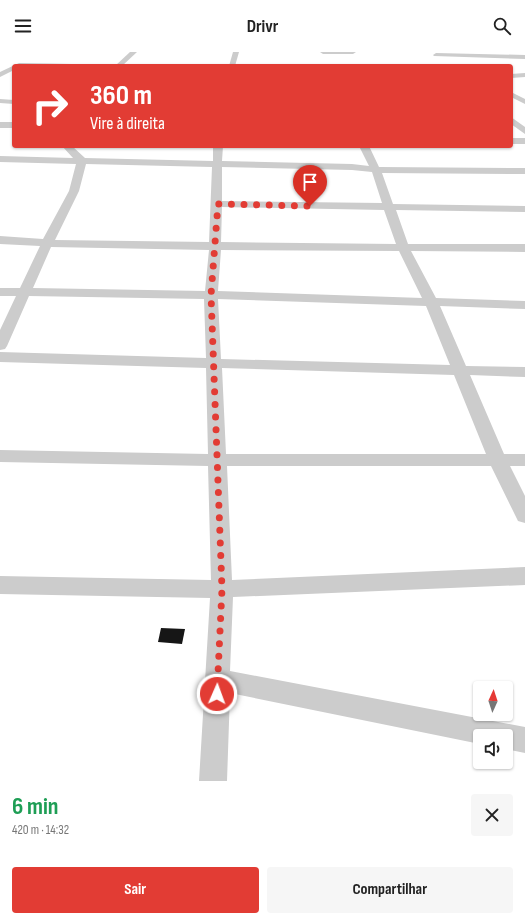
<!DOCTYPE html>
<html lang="pt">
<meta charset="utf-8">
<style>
:root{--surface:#fff;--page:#f6f6f6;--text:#222;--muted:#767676;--accent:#e23c34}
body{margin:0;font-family:"Sofia Sans Condensed",sans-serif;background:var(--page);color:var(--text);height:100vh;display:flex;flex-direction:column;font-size:15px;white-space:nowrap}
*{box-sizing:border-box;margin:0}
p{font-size:13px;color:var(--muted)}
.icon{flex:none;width:22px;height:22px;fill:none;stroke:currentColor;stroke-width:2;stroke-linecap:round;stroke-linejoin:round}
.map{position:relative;height:729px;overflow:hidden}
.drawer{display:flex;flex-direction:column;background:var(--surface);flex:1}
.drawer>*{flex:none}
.hud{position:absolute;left:12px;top:12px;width:501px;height:84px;border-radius:4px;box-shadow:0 1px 3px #0004;background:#e23c34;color:#fff;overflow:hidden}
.needle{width:26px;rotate:3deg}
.fabs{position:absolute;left:473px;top:629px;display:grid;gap:8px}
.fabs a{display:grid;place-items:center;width:40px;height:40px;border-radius:4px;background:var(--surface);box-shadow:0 1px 3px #0004;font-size:20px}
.pin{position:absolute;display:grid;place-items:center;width:34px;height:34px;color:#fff;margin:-41px -17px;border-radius:50% 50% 50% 0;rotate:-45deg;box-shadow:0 0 4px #0007}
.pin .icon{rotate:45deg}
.me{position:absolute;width:44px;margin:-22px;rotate:2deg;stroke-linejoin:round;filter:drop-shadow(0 0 3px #0008)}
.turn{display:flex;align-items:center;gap:14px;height:84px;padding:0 12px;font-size:18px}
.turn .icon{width:52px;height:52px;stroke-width:2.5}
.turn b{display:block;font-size:28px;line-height:34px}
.round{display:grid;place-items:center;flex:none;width:42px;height:42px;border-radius:4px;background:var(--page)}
.headline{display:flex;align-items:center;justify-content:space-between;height:68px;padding:0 12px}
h1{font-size:24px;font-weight:700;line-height:30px;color:#1e9e55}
.button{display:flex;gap:8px;margin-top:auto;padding:8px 12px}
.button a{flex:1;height:46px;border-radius:4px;background:var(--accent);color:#fff;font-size:16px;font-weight:700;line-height:46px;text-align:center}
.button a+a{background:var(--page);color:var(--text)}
header{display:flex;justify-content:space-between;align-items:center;height:52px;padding:0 12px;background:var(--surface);font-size:18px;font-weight:700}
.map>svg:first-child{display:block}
</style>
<header><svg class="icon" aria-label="menu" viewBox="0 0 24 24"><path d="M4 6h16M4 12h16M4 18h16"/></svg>Drivr<svg class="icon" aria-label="search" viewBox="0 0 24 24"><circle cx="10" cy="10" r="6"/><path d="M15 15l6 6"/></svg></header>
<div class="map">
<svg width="525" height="729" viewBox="0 0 525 729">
<rect width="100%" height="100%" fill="#fff"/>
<path fill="#161616" d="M161,576L185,577L182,592L158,590Z"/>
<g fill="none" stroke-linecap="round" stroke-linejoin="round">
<g fill="#ccc" fill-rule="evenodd">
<path d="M130,0H137L122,14H115Z"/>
<path d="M233,0H239L235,14H229Z"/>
<path d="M320,0H356L353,2H323Z"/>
<path d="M436,1L525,3V7L434,4L433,3Z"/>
<path d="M19,11L72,12L75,14H14V18L0,25V20Z"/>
<path d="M525,21V25L511,26V22Z"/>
<path d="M511,40L525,47V52L511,45Z"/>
<path d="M0,47L14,48V52L0,51Z"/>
<path d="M511,65L525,75V82L511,72Z"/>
<rect x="0" y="70" width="14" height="6"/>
<rect x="511" y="86" width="14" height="6"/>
<path d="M62,94H72L85,106L213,109V94H223L222,109L352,112L369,114L359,94H369L379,115L525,116V122L382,121L393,152L525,154V160L396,158L408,192H525V200L411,199L436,246L525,249V257L440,254L466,314L525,315V325L470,323L504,402H525V414H510L525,444V471L518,469L491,414H227L232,528L525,515V533L233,545L230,619L525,675V701L506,697V684H480V692L230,641L227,729H199L210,546L0,542V524L211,528L208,414L0,410V398L208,402L206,316L0,310V300L206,306L204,247L29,244L7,294L5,297L0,298V278L16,244H0V236H20L40,194L0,192V184L43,187L69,139L76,112L0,110V104L73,106ZM86,112L212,115L209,190L55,188L79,139ZM222,115L352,118L372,120L382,151L222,149ZM222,155L384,158L396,192L221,190ZM51,195L209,198L205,239L33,236ZM221,198L399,199L422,246L218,239ZM218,247L426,254L450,313L221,307ZM222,316L454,323L486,402H226Z"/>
</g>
</g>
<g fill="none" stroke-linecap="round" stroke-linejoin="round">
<path stroke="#e23c34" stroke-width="7" stroke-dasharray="0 12.6" d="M217,642L222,537L211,243L218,152L310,154"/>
</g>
</svg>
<div class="fabs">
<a><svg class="needle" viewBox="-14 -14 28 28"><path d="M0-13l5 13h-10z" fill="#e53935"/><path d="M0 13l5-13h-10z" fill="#767676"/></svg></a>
<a><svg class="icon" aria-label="sound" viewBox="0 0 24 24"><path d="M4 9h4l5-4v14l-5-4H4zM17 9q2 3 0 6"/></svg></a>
</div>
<div class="pin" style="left:310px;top:154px;background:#d93025"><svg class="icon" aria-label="arrive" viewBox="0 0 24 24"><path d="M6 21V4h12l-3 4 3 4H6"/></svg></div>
<svg class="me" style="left:217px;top:642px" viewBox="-20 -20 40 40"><circle r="17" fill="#e23c34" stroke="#fff" stroke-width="3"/><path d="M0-11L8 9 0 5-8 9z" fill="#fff"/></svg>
<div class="hud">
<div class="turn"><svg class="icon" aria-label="right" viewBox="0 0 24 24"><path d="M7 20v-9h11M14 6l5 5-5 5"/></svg><div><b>360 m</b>Vire à direita</div></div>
</div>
</div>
<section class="drawer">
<div class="headline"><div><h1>6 min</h1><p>420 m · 14:32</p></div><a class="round"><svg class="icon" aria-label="close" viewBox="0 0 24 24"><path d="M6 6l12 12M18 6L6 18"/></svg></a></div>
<div class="button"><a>Sair</a><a>Compartilhar</a></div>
</section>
